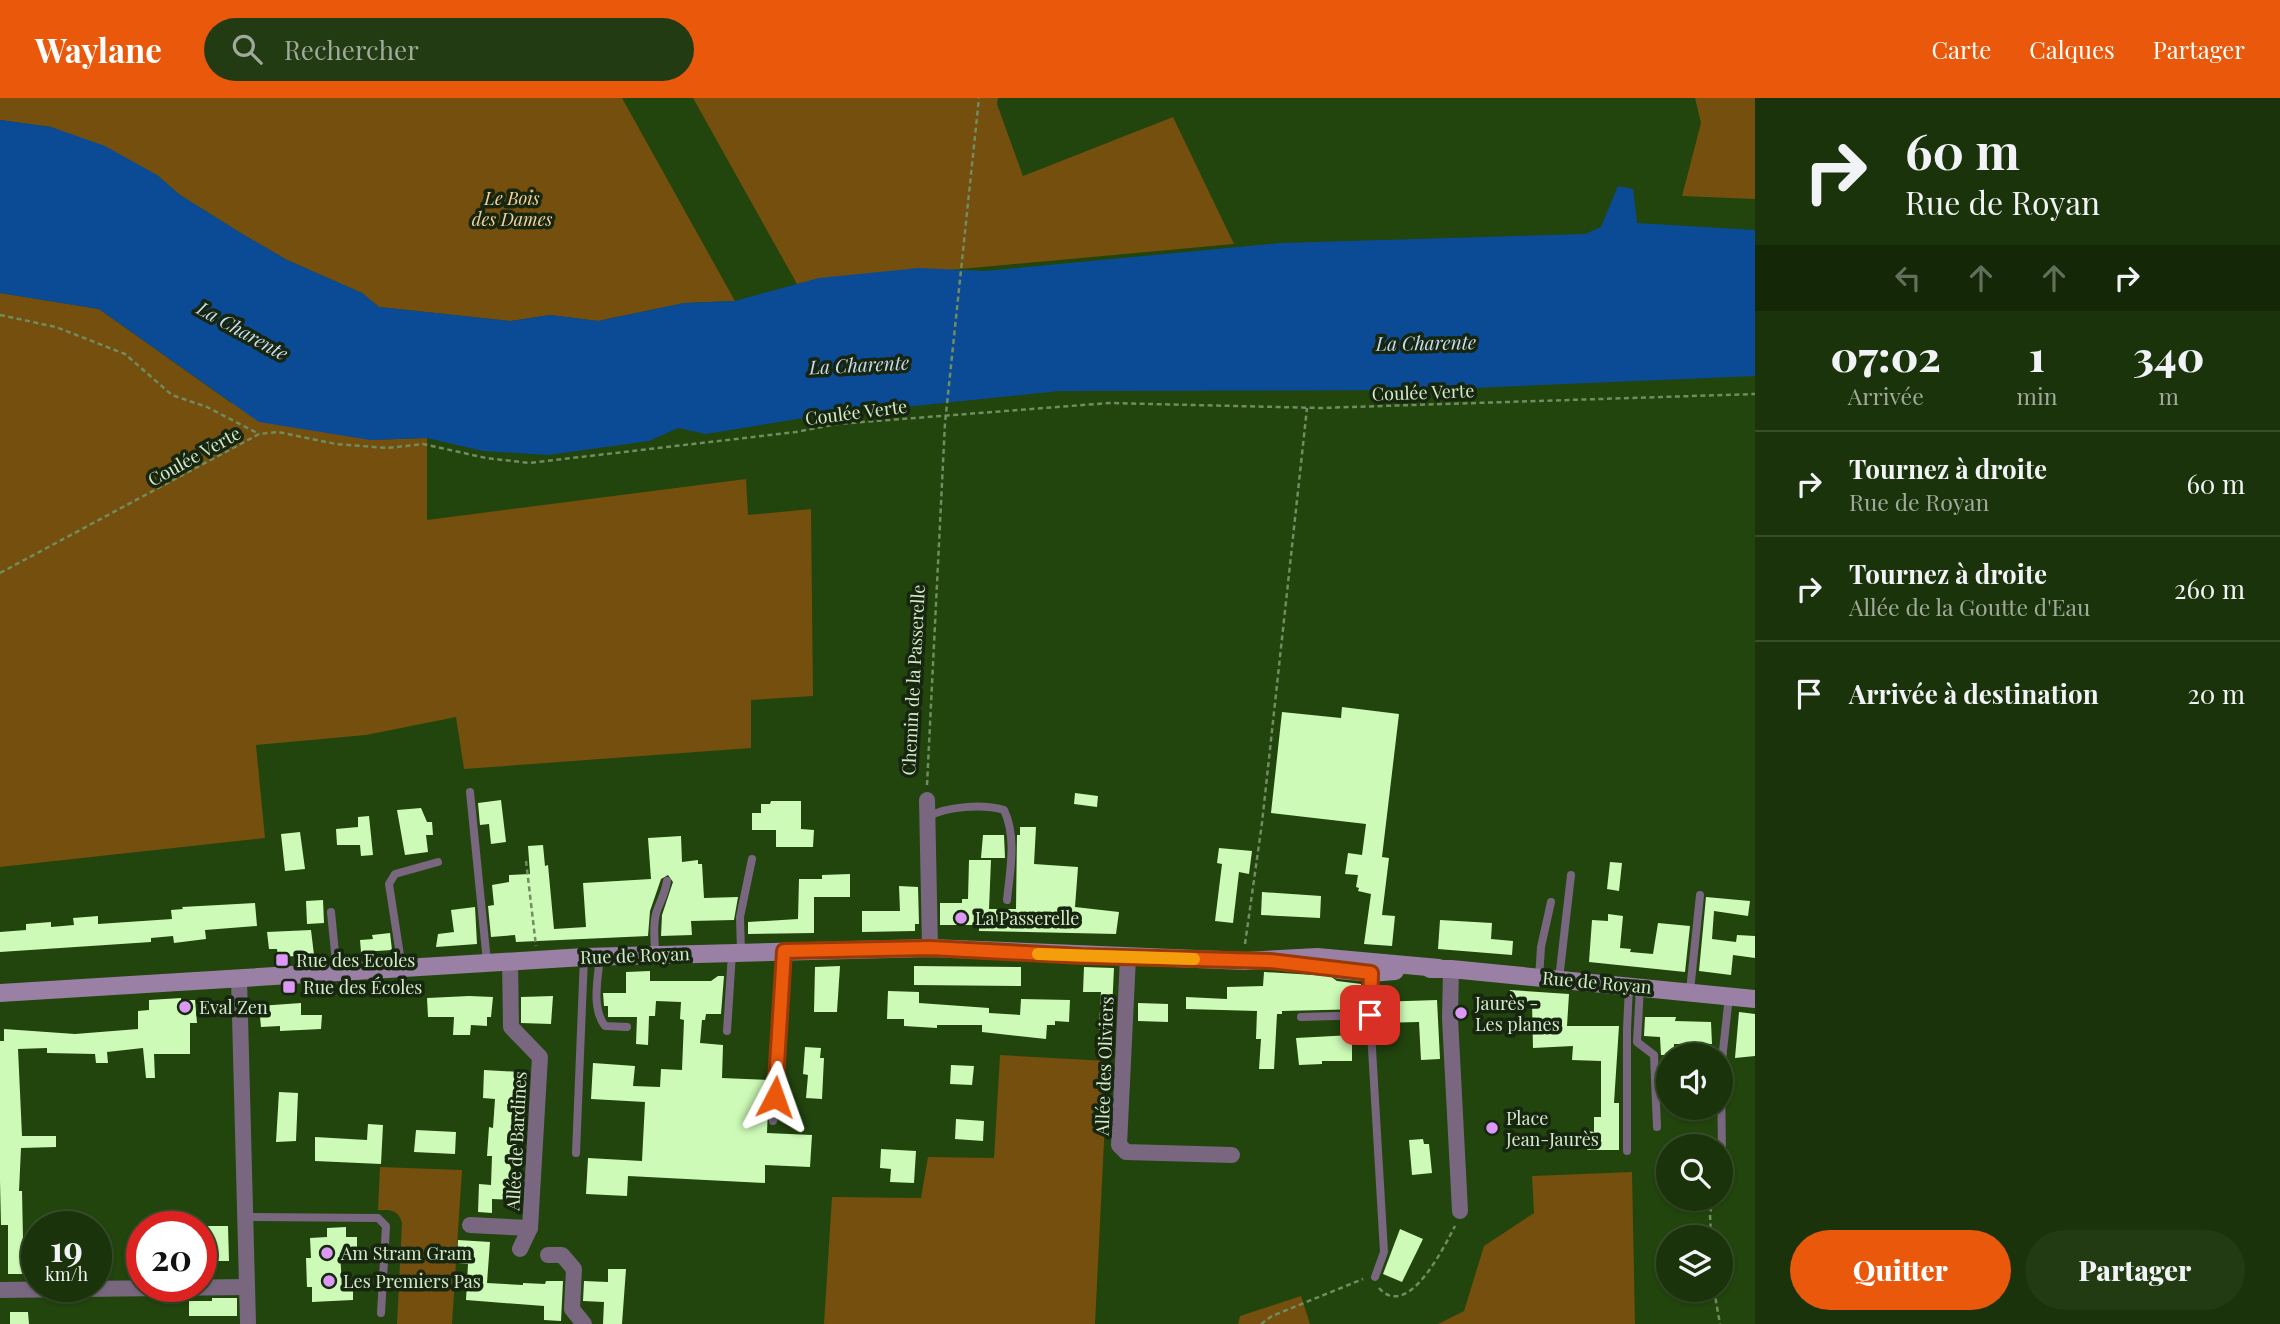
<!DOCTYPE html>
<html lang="fr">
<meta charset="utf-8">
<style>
:root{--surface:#1a330a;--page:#233b13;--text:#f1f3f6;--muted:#9faa9c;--line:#384e2b;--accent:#ea580c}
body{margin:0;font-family:"Playfair Display",serif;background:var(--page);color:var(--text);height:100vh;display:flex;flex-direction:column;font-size:26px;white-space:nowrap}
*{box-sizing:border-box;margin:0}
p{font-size:23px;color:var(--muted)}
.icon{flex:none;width:38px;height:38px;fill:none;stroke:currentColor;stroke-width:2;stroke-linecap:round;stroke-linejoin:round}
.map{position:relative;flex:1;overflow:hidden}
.sheet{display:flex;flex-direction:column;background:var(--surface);width:525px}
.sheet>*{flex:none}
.hud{background:#1a330a;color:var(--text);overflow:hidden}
.tools{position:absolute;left:1656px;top:945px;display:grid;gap:14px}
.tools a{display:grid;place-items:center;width:77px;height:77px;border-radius:50%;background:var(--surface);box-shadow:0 2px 5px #0004,0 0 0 2px var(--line);font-size:35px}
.speed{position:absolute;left:21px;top:1113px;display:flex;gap:14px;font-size:35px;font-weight:700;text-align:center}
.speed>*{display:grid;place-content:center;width:91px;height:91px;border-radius:50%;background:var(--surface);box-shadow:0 2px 5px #0004,0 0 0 2px var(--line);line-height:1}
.speed small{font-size:18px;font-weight:400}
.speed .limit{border:10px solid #d22;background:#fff;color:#111}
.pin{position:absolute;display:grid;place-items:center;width:60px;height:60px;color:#fff;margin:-30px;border-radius:14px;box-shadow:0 4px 10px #0006}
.me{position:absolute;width:77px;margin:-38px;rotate:4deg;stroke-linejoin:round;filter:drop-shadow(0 0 5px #0008)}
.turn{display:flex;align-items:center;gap:24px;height:147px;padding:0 35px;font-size:32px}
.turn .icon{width:91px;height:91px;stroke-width:2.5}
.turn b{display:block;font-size:49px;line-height:60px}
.lanes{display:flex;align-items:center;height:66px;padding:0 35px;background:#0003;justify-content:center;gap:35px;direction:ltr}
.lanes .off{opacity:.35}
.eta{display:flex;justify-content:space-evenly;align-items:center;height:119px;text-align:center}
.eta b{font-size:42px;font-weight:800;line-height:49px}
.cta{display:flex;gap:14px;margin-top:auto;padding:14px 35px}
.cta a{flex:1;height:80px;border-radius:42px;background:var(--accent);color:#fff;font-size:28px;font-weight:800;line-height:80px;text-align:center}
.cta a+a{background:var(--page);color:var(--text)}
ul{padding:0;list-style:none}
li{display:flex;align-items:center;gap:21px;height:105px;padding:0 35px;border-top:2px solid var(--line)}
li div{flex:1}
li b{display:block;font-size:26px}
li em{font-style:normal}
header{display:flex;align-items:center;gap:42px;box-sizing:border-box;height:98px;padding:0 35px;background:var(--accent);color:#fff}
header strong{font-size:33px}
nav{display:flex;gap:38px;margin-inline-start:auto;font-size:24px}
.search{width:490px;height:63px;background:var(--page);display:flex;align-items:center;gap:18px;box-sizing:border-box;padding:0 24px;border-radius:38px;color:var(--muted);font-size:26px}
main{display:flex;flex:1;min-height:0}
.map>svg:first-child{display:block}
</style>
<header>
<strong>Waylane</strong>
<div class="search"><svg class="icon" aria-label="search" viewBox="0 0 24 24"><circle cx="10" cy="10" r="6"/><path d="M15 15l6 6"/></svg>Rechercher</div>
<nav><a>Carte</a><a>Calques</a><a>Partager</a></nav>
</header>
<main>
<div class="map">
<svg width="1755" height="1226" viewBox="0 0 1755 1226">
<rect width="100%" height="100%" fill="#22440d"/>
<g fill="#744f0d">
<path d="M0,0H622L735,203L684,205L598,223L550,217L511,223L379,209L362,195L287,162L244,137L180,97L157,77L51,29L0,22Z"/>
<path d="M693,0H998L997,6L1023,78L1173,19L1234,146L797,186Z"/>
<path d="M1695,0H1755V101L1682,98L1701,25Z"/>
<path d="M0,195L99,211L230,304L370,342L427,340V422L746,381L748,417L811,411L813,598L751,602V650L464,671L456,619L366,637L256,647L265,740L0,769Z"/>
<path d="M1000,957L1108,963L1095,1226H824L832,1099L921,1100L928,1059L994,1060Z"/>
<path d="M380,1069L462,1072L452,1226H397L402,1125C398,1111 390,1112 378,1112Z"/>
<path d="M1632,1074L1635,1226H1438L1464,1213L1484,1148L1534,1115L1532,1078Z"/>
<path d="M1301,1198L1310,1226H1238L1240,1218Z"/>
</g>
<path fill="#0b4b95" d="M0,22L51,29L105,48L157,77L180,97L244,137L287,162L362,195L379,209L511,223L550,217L598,223L684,205L735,203L819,180L919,170L985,173L1281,145L1585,136L1601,129L1618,88L1633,91L1637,125L1755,132V278L1426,292L1060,293L809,319L706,336L678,330L649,343L548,357L483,353L427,340L370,342L259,324L99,211L0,195Z"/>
<g fill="#cdfbb7">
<path d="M1342,609L1399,616L1382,759L1389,760L1382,817L1395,818L1392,848L1364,846L1371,796L1358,793L1359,790L1356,789L1358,777L1345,776L1348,755L1362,757L1366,726L1271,715L1282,614L1341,620Z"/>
<path d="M1075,695L1098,698L1097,709L1074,706Z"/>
<path d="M501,702L506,744L491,746L489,726L480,727L478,705Z"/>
<path d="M771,703H801V731L814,732L813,749H776V732H752V715H761V706H770Z"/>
<path d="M421,710L427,724H432L433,737H426L428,754L405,757L397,712Z"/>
<path d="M369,718L373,757L361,758L360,747H337L336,731L358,729V719Z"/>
<path d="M1020,729H1036L1034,766L1078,769L1075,809L1119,814L1116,836L979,833V827H940V805H962V801H968L969,762H991L989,811H1016L1017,737H1020Z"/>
<path d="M300,734L305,771L285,773L281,736Z"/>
<path d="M983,737H1004L1005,760H981Z"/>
<path d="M681,738L682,764L698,762V766H702L704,800L738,799L734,822L691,823L692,837L661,838L662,817L673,784L668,777L661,781L650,813L648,838L516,844L515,837L491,839L488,808L494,807L492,787L509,784V777L530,776L528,748L543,747L545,768L548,767L554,831L586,829L583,785L651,781L648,740Z"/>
<path d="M1219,750L1252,753L1249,776L1239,774L1233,825L1215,823L1222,766L1217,765Z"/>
<path d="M1610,764L1622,765L1619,793L1607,791Z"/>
<path d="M850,776V799H814V835L748,836V824L798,821L799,781H822V777Z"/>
<path d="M899,788L918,789L919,826H915V833L862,834V813H900Z"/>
<path d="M1262,794L1321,798L1320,820L1261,817Z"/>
<path d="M1706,799L1750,803L1748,818L1714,813L1712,841L1736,844L1737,837L1755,838V860L1733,857L1731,877L1699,873Z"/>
<path d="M323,802L324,825L307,826L306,803Z"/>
<path d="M255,805L257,828L205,832L206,841L174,845L173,838L151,840V844L0,854V834L26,832V826L51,824V829L74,827L73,820L98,818V826L172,821L171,812L183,811L182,809Z"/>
<path d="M475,809L477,846L436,849L438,836L454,834L451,812Z"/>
<path d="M1608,816L1623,818L1620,850L1631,851L1630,854L1653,856L1658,825L1690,828L1685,874L1589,864L1592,822L1608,823Z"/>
<path d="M1440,822L1492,825L1491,841L1513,843L1512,857L1438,851Z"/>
<path d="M311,832L314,857L278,859L277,851H269L267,834Z"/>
<path d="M390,835L392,852L361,854L360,842L373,841L372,837Z"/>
<path d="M840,868L837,914H814L815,869Z"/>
<path d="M914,868L1021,869V888L914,887Z"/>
<path d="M1084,869L1114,870L1111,933L1099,932L1101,894H1083Z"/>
<path d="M650,873V883H711L718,878H724L721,916H706L705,922H702L700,945L723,947L722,980L769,982L767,1035L812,1037L810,1069L765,1067V1085L628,1078L627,1098L586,1096L588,1060L642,1063L645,1004L591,1001L593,965L635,968L633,988L660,989L661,971L682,972L684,922L680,921L681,904L656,903L655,918H649L648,947L636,946L637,919H608V908H604L603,895H626V874Z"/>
<path d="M1264,874L1330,878L1337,883L1361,886L1360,905L1364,904V911L1282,913V916H1277L1274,971H1259L1261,941H1256L1257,913L1186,911V899L1227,901V889L1263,888Z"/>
<path d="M1510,892L1569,896L1567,928H1619L1614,1005H1619V1052H1587V1033L1594,1034V1019H1601V963L1572,962L1573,948L1533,950L1532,904L1509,902Z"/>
<path d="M888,893L919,894V905L989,910V915L1020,917L1021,901L1070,902L1069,924L1055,923V927H1047L1046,941L982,934V927H937V930L904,928V921H887Z"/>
<path d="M469,898L493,899L491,919H487V928L471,927L470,937H453L454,919H428L427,900Z"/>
<path d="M553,898L551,926L521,925V899Z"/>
<path d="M181,900V902H195L197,925H190V956H154L155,980H146L143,950L107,954L108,965H96L95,956L47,955V950L18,951L22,1038H56V1049L21,1050L19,1093H22L23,1141H29V1162H37V1176H8V1127H1L0,1083V943H4V931L75,936L138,931V913L149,912V902Z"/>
<path d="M1437,902L1440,961L1421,962L1419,924L1377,925V904Z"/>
<path d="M301,905V917H322L321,931L280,933V928L261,929L259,908Z"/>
<path d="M1138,905L1168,906V924L1138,923Z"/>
<path d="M1739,914L1755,916V958L1735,960Z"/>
<path d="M1645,919H1676L1675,923L1711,924L1712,946H1674V957H1661L1660,939L1644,938Z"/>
<path d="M1352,937V963H1322V966L1299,967L1296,940Z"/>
<path d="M805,949L821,950L820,960H824L822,1001L806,1000L808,977L803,976Z"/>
<path d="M951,967L974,968L972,987L950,986Z"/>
<path d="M484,972L520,974V988H515L512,1038H517L516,1052H512L510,1081L511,1088H514L513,1102L492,1101V1115L478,1114L479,1086L491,1087L492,1058H487L489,1029L493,1030L495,1001L483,1000Z"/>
<path d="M279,994L298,995L296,1043L276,1044Z"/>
<path d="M956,1021L984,1023L983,1043L955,1041Z"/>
<path d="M368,1026L383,1027L381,1066L315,1063V1039L367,1042Z"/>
<path d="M416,1032L456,1034L455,1056L414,1054Z"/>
<path d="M1423,1041L1424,1046H1429L1432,1075L1412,1077L1409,1042Z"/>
<path d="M881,1051L916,1053L914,1085L890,1084L891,1071L880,1070Z"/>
<path d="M208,1128H228L229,1163H208Z"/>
<path d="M346,1129V1139H357V1154L340,1155L342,1187L353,1186V1202L312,1204V1189H307L306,1160H311L310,1140L327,1139V1130Z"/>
<path d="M1400,1131L1423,1141L1402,1184L1383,1176Z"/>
<path d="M458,1142L490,1144L487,1185L523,1187V1185L545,1186L546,1183H563L561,1223L544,1222V1208L466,1202L468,1166L457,1165Z"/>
<path d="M608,1171H626L622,1226H603L604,1204L583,1203L584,1183L608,1184Z"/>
<path d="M212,1200H237V1218H189V1203H212Z"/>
<path d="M10,1214H28L29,1226H10Z"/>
</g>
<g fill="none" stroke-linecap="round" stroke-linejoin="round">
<g stroke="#708c60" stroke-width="2.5" stroke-dasharray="5 3.5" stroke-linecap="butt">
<path d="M0,217L56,229L125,256L172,297L207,309L259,336"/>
<path d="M0,475L259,336L278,334L336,346L387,350L423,346L486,360L529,365L796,334L837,326L1109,305L1320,310L1755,296"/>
<path d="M927,687L945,325L979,0"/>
<path d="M526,763L536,848"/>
<path d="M1245,846L1262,725L1307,310"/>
<path d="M1711,1139L1710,1116L1713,1101"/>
<path d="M1379,1190C1408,1223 1444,1149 1455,1128"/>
<path d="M1714,1192L1720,1226"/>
<path d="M1261,1226L1272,1218L1363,1181"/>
</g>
<g stroke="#78677f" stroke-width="8">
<path d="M470,694L487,864"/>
<path d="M928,719C946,708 983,706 1004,712C1017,739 1010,773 1007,802"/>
<path d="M331,814L337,875"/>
<path d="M741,854L740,819L752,761"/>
<path d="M655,856C655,842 652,824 658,810C662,800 665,795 667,783"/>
<path d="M600,858C598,880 591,910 605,928L627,929"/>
<path d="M402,870L389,786L395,776L438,764"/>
<path d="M1371,876L1370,917L1384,1154L1375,1179"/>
<path d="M1539,880L1541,849L1551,804"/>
<path d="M1559,881L1571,777"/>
<path d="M1640,889L1637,944L1654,957L1657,1029"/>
<path d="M1690,893L1700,797"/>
<path d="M1301,919L1370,917"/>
<path d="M727,933L732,855"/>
<path d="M773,1023L784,855"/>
<path d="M1627,1053V931L1629,889"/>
<path d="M576,1055L584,859"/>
<path d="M1722,1058L1721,971L1729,898"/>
<path d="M244,1119L378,1120L386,1128L381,1215"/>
</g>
<g stroke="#78677f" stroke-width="16">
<path d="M927,702L930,850"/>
<path d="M1128,859L1119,1047L1126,1054L1232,1057"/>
<path d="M510,863L511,929L540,959L530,1130L520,1151"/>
<path d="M1451,871L1450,920L1460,1113"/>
<path d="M239,880L248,1226"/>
<path d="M470,1127L530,1130"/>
<path d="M548,1157H562L574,1171L572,1211L584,1226"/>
<path d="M0,1192L247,1189"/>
</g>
<g stroke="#9a80a5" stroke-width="18">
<path d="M1430,871H1451L1755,901"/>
<path d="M1339,872L1371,875L1395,873"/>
<path d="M0,895L584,859L930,850L1245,863L1317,859L1439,870"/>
</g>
</g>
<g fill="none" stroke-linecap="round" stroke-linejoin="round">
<g stroke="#983908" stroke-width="18">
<path id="route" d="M775,999L784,853L930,850L1082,858L1270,863L1371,875L1370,917"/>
</g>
<use href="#route" stroke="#ea580c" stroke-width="12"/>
<path stroke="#f59e0b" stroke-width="12" d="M1038,856L1194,861"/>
</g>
<g fill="#db99f5" stroke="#17260f" stroke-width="2.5">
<circle cx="961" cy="820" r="7"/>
<rect x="275" y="855" width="14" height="14" rx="3.5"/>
<rect x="282" y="882" width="14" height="14" rx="3.5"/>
<circle cx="185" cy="909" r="7"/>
<circle cx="1461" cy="915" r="7"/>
<circle cx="1492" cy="1030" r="7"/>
<circle cx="327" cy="1155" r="7"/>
<circle cx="329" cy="1183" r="7"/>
</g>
<g text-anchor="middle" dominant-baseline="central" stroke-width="7" stroke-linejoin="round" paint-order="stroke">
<g font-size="18" font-style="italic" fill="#f6d19d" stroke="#17260f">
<text x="512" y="100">Le Bois<tspan x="512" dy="21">des Dames</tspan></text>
</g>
<g font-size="18" fill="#d5eacc" stroke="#17260f">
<text transform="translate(1423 294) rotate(-2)">Coulée Verte</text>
<text transform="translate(856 314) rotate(-7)">Coulée Verte</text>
<text transform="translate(194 358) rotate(-29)">Coulée Verte</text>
<text transform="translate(913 582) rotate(-87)">Chemin de la Passerelle</text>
<text transform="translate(635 857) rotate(-2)">Rue de Royan</text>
<text transform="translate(1597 884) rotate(5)">Rue de Royan</text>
<text transform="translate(1104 968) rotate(-88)">Allée des Oliviers</text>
<text transform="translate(516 1043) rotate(-87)">Allée de Bardines</text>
</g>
<g font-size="18" fill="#d5eacc" stroke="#17260f" text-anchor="start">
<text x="975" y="820">La Passerelle</text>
<text x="296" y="862">Rue des Ecoles</text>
<text x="303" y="889">Rue des Écoles</text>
<text x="1475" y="905">Jaurès -<tspan x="1475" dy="21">Les planes</tspan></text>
<text x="199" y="909">Eval Zen</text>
<text x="1506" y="1020">Place<tspan x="1506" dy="21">Jean-Jaurès</tspan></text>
<text x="341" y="1155">Am Stram Gram</text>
<text x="343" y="1183">Les Premiers Pas</text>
</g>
<g font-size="19" font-style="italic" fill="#cadcf5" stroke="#17260f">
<text transform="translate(243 232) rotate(29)">La Charente</text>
<text transform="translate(1426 244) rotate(-1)">La Charente</text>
<text transform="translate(859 266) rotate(-3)">La Charente</text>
</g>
</g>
</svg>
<div class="tools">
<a><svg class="icon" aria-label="sound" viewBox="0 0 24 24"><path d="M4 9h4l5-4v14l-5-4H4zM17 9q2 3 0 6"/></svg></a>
<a><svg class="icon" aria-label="search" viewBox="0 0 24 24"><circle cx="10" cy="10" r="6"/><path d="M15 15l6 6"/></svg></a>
<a><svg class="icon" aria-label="layers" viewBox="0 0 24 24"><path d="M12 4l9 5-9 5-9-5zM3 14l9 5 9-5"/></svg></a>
</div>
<div class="speed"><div>19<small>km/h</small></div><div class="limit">20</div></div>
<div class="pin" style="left:1370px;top:917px;background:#d93025"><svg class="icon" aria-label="arrive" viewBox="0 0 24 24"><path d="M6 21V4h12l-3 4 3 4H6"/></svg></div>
<svg class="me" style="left:775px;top:999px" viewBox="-20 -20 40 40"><path d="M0-17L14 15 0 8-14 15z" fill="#ea580c" stroke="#fff" stroke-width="4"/></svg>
</div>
<section class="sheet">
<div class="hud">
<div class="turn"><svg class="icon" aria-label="right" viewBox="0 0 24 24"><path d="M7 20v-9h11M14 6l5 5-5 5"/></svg><div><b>60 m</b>Rue de Royan</div></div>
<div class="lanes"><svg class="icon off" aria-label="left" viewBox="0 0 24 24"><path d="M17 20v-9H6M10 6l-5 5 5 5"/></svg><svg class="icon off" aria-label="ahead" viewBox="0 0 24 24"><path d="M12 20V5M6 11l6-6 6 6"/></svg><svg class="icon off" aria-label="ahead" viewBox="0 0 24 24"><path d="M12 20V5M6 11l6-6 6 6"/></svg><svg class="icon" aria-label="right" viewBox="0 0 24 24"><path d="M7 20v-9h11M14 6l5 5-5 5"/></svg></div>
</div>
<div class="eta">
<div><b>07:02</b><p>Arrivée</p></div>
<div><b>1</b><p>min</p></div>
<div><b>340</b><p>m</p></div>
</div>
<ul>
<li><svg class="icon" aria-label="right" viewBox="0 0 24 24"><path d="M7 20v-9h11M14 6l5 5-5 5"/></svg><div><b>Tournez à droite</b><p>Rue de Royan</p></div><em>60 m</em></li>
<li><svg class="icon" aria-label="right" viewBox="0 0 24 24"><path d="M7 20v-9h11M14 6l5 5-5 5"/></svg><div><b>Tournez à droite</b><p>Allée de la Goutte d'Eau</p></div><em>260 m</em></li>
<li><svg class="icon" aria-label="arrive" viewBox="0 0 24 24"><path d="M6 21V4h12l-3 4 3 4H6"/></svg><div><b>Arrivée à destination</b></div><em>20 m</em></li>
</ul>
<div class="cta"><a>Quitter</a><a>Partager</a></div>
</section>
</main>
